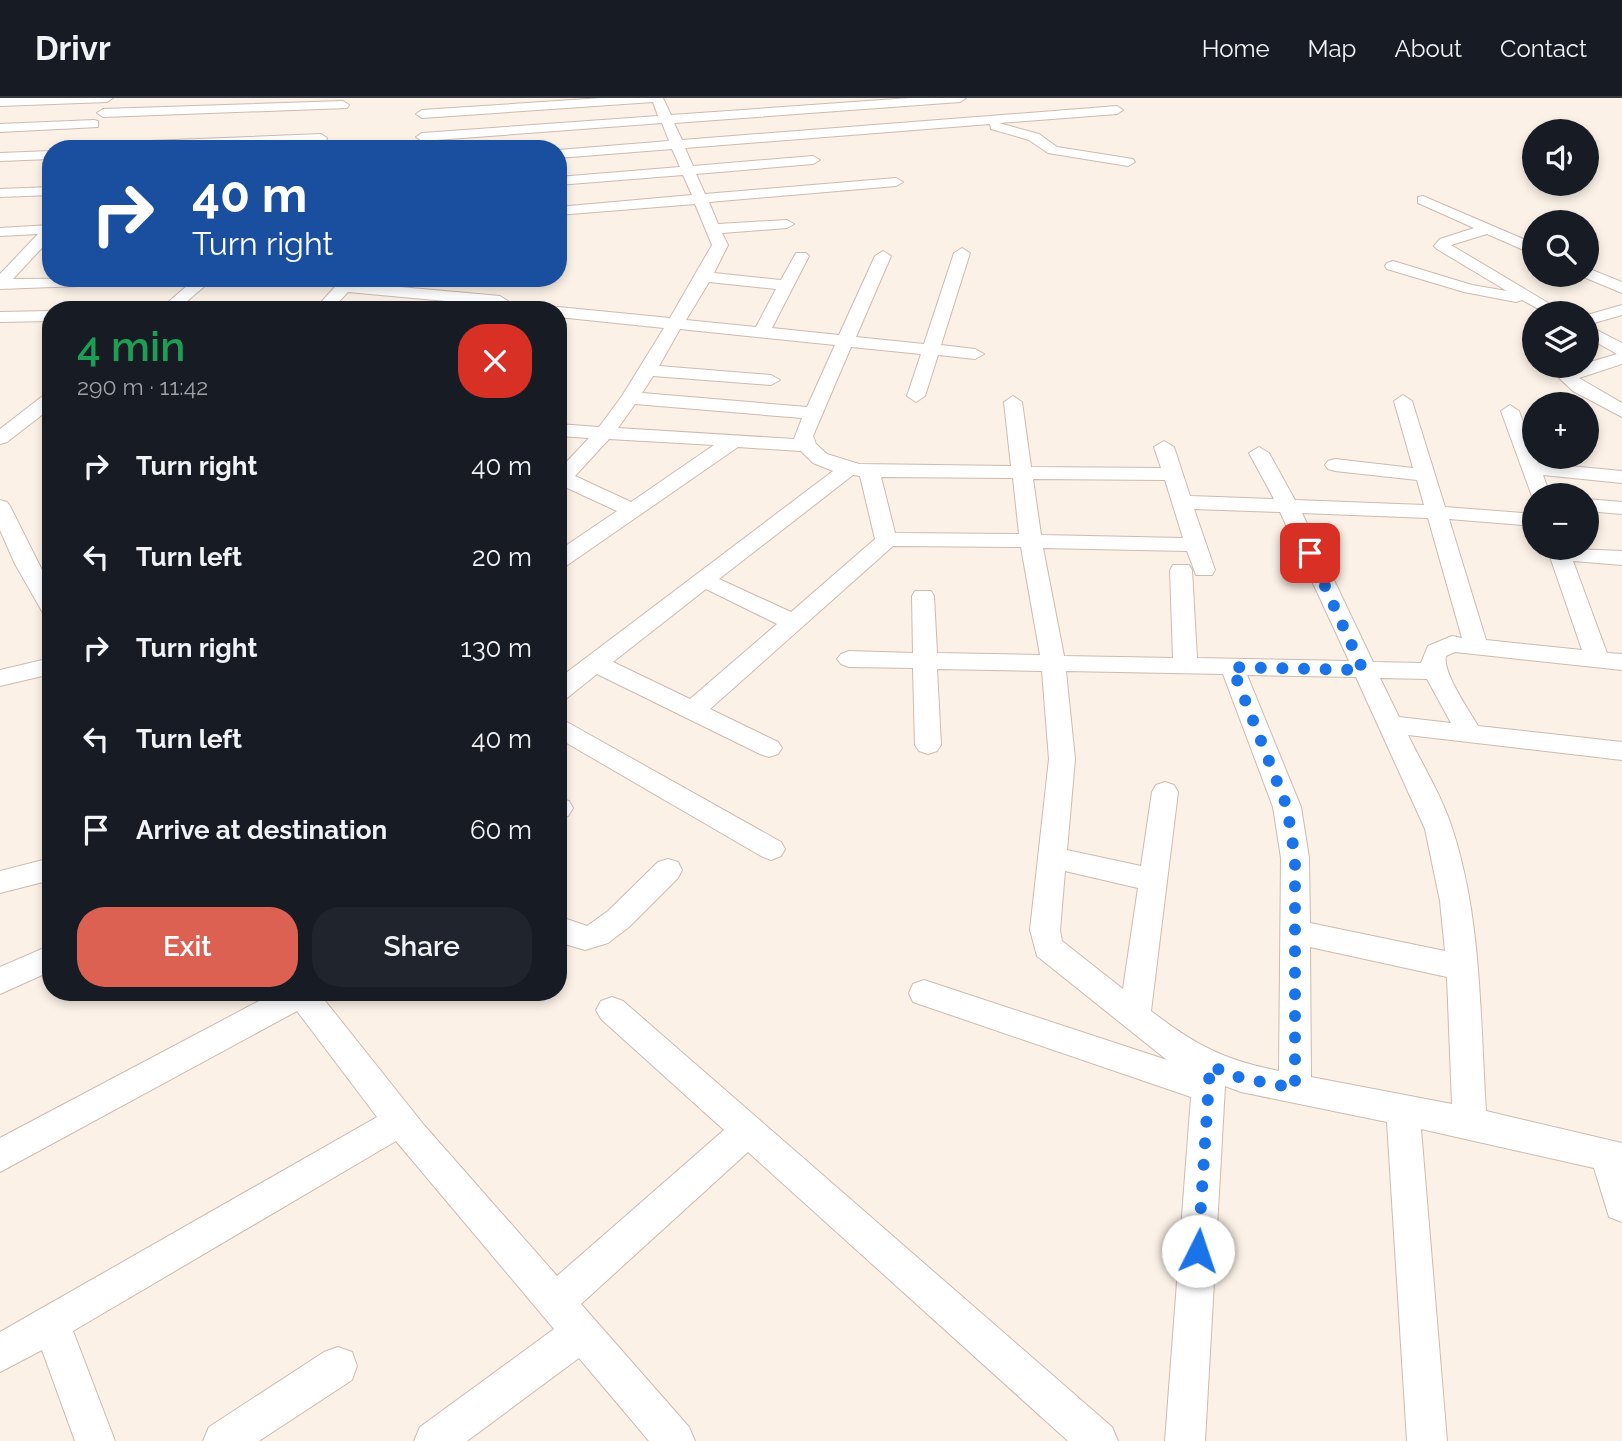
<!DOCTYPE html>
<meta charset="utf-8">
<style>
:root{--surface:#171b24;--page:#20242c;--text:#f1f3f6;--muted:#9ea1a6;--line:#363941;--accent:#dd6153}
body{margin:0;font-family:Raleway,sans-serif;background:var(--page);color:var(--text);height:100vh;display:flex;flex-direction:column;font-size:26px;white-space:nowrap}
*{box-sizing:border-box;margin:0}
p{font-size:23px;color:var(--muted)}
.icon{flex:none;width:38px;height:38px;fill:none;stroke:currentColor;stroke-width:2;stroke-linecap:round;stroke-linejoin:round}
.map{position:relative;flex:1;overflow:hidden}
.panel{position:absolute;left:42px;top:203px;width:525px;height:700px;display:flex;flex-direction:column;background:var(--surface);border-radius:28px;box-shadow:0 4px 10px #0003}
.panel>*{flex:none}
.guide{position:absolute;left:42px;top:42px;width:525px;height:147px;border-radius:28px;box-shadow:0 4px 10px #0003;background:#1a4fa0;color:#fff;overflow:hidden}
.controls{position:absolute;left:1522px;top:21px;display:grid;gap:14px}
.controls a{display:grid;place-items:center;width:77px;height:77px;border-radius:50%;background:var(--surface);box-shadow:0 4px 10px #0003;font-size:35px}
.pin{position:absolute;display:grid;place-items:center;width:60px;height:60px;color:#fff;margin:-30px;border-radius:14px;box-shadow:0 4px 10px #0006}
.me{position:absolute;width:77px;margin:-38px;rotate:4deg;stroke-linejoin:round;filter:drop-shadow(0 0 5px #0008)}
.turn{display:flex;align-items:center;gap:24px;height:147px;padding:0 35px;font-size:32px}
.turn .icon{width:91px;height:91px;stroke-width:2.5}
.turn b{display:block;font-size:49px;line-height:60px}
.round{display:grid;place-items:center;flex:none;width:74px;height:74px;border-radius:28px;background:var(--page)}
.head{display:flex;align-items:center;justify-content:space-between;height:119px;padding:0 35px}
h1{font-size:42px;font-weight:600;line-height:52px;color:#1e9e55}
.cta{display:flex;gap:14px;margin-top:auto;padding:14px 35px}
.cta a{flex:1;height:80px;border-radius:28px;background:var(--accent);color:#fff;font-size:28px;font-weight:600;line-height:80px;text-align:center}
.cta a+a{background:var(--page);color:var(--text)}
ul{padding:0;list-style:none}
li{display:flex;align-items:center;gap:21px;height:91px;padding:0 35px}
li div{flex:1}
li b{display:block;font-size:26px}
li em{font-style:normal}
header{display:flex;align-items:center;gap:42px;box-sizing:border-box;height:98px;padding:0 35px;background:var(--surface);border-bottom:2px solid var(--line)}
header strong{font-size:33px}
nav{display:flex;gap:38px;margin-inline-start:auto;font-size:24px}
.map>svg:first-child{display:block}
</style>
<header>
<strong>Drivr</strong>
<nav><a>Home</a><a>Map</a><a>About</a><a>Contact</a></nav>
</header>
<div class="map">
<svg width="1622" height="1343" viewBox="0 0 1622 1343">
<rect width="100%" height="100%" fill="#fbf1e7"/>
<g fill="none" stroke-linecap="round" stroke-linejoin="round">
<g stroke="#cebab0" stroke-width="2">
<g id="minor">
<path d="M0,0H113L107,4L0,8Z"/>
<path d="M602,0H663L671,17L910,0H966L960,4L674,25L682,42L1117,8L1123,12L1117,16L999,25L1039,36L1057,49L1133,61L1135,64L1128,68L1048,55L1029,42L991,31L990,26L685,50L693,68L813,58L820,62L813,66L696,76L705,96L896,80L903,84L896,88L709,104L718,126L787,122L794,126L787,130L722,135L728,147L714,175L781,182L796,155H806L809,158L772,230L839,237L875,158L883,153L891,158L856,239L924,246L954,155L962,150L970,155L941,247L975,251L984,256L975,261L938,257L925,298L916,304L907,298L921,256L851,249L813,338L816,346L827,356L859,366L1011,368L1004,304L1013,298L1022,304L1031,369L1161,370L1154,349L1164,343L1174,349L1190,398L1274,401L1249,355L1259,349L1269,355L1295,402L1424,407L1417,382L1335,373L1328,371L1325,367L1328,363L1335,361L1413,370L1394,303L1403,297L1412,303L1445,409L1535,416V428L1449,421L1486,542L1582,552L1547,450L1622,453V467L1573,463L1607,555L1622,556V572L1455,554L1446,558C1442,574 1469,612 1478,628L1622,644V662L1408,637C1423,668 1443,700 1453,733C1482,823 1480,921 1486,1013L1622,1045V1124L1609,1119L1594,1070L1421,1031L1447,1343H1407L1387,1024L1241,994L1225,988L1205,1343H1165L1191,999L913,904L909,895L913,886L924,882L1167,962L1037,858L1030,832L1049,661L1042,573L937,571L941,647L937,653L928,656L919,653L915,647L913,570L849,569L841,566L837,561L841,556L849,553L913,555L912,498L915,493H931L934,498L937,555L1040,557L1021,449L893,448L710,611L778,644L782,650L778,656L769,659L760,656L597,576L567,600L558,602V581L833,373L813,365L801,353L738,349L566,468L558,469V453L617,413L565,389L558,391V373L589,340L558,338V326L599,329L622,298L664,230L558,219V212H551L558,209L670,220L712,147L695,106L558,117V109L692,97L683,77L558,87V79L680,69L672,51L558,60V52L669,43L662,25L422,43L416,39L422,35L658,18L653,4L422,20L416,16L422,12ZM709,184L776,191L756,229L686,222ZM680,231L835,247L807,309L642,295L653,278L771,287L780,282L771,277L659,268ZM635,306L802,320L794,341L618,330ZM609,341L714,347L631,404L575,378ZM853,377L860,378L875,441L791,514L719,481ZM881,379L1013,380L1019,436L895,435ZM1033,381L1165,382L1183,440L1041,437ZM1194,411L1280,414L1349,563L1197,560L1192,472L1189,467H1173L1170,472L1173,560L1064,558L1043,450L1187,453L1196,477H1212L1215,472ZM1302,415L1428,420L1462,540L1452,538L1428,548L1421,565L1373,564ZM706,491L777,526L690,601L613,564ZM1066,573L1223,576L1273,709L1281,760L1279,973C1224,962 1195,947 1151,913L1178,694L1174,687L1165,684L1156,687L1152,694L1141,768L1067,752L1075,661ZM1247,577L1356,579L1425,731L1440,803L1445,853L1310,825L1309,760L1301,709ZM1380,580L1427,581L1451,625L1399,619ZM1065,773L1138,790L1123,891L1062,843L1060,832ZM1310,849L1447,879L1452,1006L1311,979Z"/>
<path d="M343,3L349,7L347,10L103,19L97,15L103,11Z"/>
<path d="M94,22L98,23V29L0,34V26Z"/>
<path d="M321,36L327,40L326,43L153,51L67,50L74,46Z"/>
<path d="M51,53V61L0,63V55Z"/>
<path d="M51,89V97L0,99V91Z"/>
<path d="M1423,98L1535,146V157L1487,136L1451,147L1565,215H1546L1522,202L1516,204L1464,194L1387,171L1385,168L1387,165L1393,163L1472,187L1507,193L1437,151L1434,148L1440,141L1474,130L1418,105V99Z"/>
<path d="M51,127V140L13,181L167,180L159,185L0,191V176L38,136L0,138V130Z"/>
<path d="M1587,170L1622,184V195L1581,178L1587,177Z"/>
<path d="M196,180H214L177,212H159Z"/>
<path d="M343,180H360L356,185L500,198L508,203L500,208L348,194L331,212H314Z"/>
<path d="M1622,207V217L1587,227L1622,245V266L1579,280L1622,305V319L1573,293L1559,280L1567,271L1587,268V265L1617,256L1587,239V217Z"/>
<path d="M51,213V223L0,224V214Z"/>
<path d="M51,296V310L7,344L0,346V331L44,297Z"/>
<path d="M1510,307L1519,313L1538,365L1622,373V385L1543,377L1550,397H1535L1533,401L1501,313Z"/>
<path d="M1587,401L1622,404V416L1587,413Z"/>
<path d="M0,402L7,404L10,408L51,490V517L43,515L15,466L0,432Z"/>
<path d="M51,560V576L0,588V572Z"/>
<path d="M558,619L781,744L785,751L781,758L771,762L761,758L558,640Z"/>
<path d="M558,700L569,703L573,710L568,718L558,721Z"/>
<path d="M51,760V782L0,795V773Z"/>
<path d="M668,761L678,764L682,772L678,780L629,829L608,845L585,852L558,844V818L587,828L608,813L658,764Z"/>
<path d="M51,847V873L0,896V869Z"/>
<path d="M276,894H318L424,1027L557,1178L724,1032L601,921L596,912L601,903L612,899L623,903L1112,1329L1118,1343H1068L748,1054L581,1206L689,1329L695,1343H649L579,1260L467,1343H414L420,1329L554,1231L396,1043L73,1233L115,1343H75L42,1252L0,1274V1234L377,1019L297,913L0,1074V1040Z"/>
<path d="M338,1249L352,1254L357,1268L352,1282L259,1343H203L209,1329L324,1254Z"/>
</g>
</g>
<use href="#minor" fill="#fff" fill-rule="evenodd"/>
</g>
<g fill="none" stroke-linecap="round" stroke-linejoin="round">
<path stroke="#1a73e8" stroke-width="12" stroke-dasharray="0 21.6" d="M1198,1153L1210,968L1241,980L1295,990V760L1287,709L1232,569L1363,572L1310,455"/>
</g>
</svg>
<div class="controls">
<a><svg class="icon" aria-label="sound" viewBox="0 0 24 24"><path d="M4 9h4l5-4v14l-5-4H4zM17 9q2 3 0 6"/></svg></a>
<a><svg class="icon" aria-label="search" viewBox="0 0 24 24"><circle cx="10" cy="10" r="6"/><path d="M15 15l6 6"/></svg></a>
<a><svg class="icon" aria-label="layers" viewBox="0 0 24 24"><path d="M12 4l9 5-9 5-9-5zM3 14l9 5 9-5"/></svg></a>
<a>+</a>
<a>−</a>
</div>
<div class="pin" style="left:1310px;top:455px;background:#d93025"><svg class="icon" aria-label="arrive" viewBox="0 0 24 24"><path d="M6 21V4h12l-3 4 3 4H6"/></svg></div>
<svg class="me" style="left:1198px;top:1153px" viewBox="-20 -20 40 40"><circle r="19" fill="#fff"/><path d="M0-13L10 11 0 6-10 11z" fill="#1a73e8"/></svg>
<div class="guide">
<div class="turn"><svg class="icon" aria-label="right" viewBox="0 0 24 24"><path d="M7 20v-9h11M14 6l5 5-5 5"/></svg><div><b>40 m</b>Turn right</div></div>
</div>
<section class="panel">
<div class="head"><div><h1>4 min</h1><p>290 m · 11:42</p></div><a class="round" style="background:#d93025;color:#fff"><svg class="icon" aria-label="close" viewBox="0 0 24 24"><path d="M6 6l12 12M18 6L6 18"/></svg></a></div>
<ul>
<li><svg class="icon" aria-label="right" viewBox="0 0 24 24"><path d="M7 20v-9h11M14 6l5 5-5 5"/></svg><div><b>Turn right</b></div><em>40 m</em></li>
<li><svg class="icon" aria-label="left" viewBox="0 0 24 24"><path d="M17 20v-9H6M10 6l-5 5 5 5"/></svg><div><b>Turn left</b></div><em>20 m</em></li>
<li><svg class="icon" aria-label="right" viewBox="0 0 24 24"><path d="M7 20v-9h11M14 6l5 5-5 5"/></svg><div><b>Turn right</b></div><em>130 m</em></li>
<li><svg class="icon" aria-label="left" viewBox="0 0 24 24"><path d="M17 20v-9H6M10 6l-5 5 5 5"/></svg><div><b>Turn left</b></div><em>40 m</em></li>
<li><svg class="icon" aria-label="arrive" viewBox="0 0 24 24"><path d="M6 21V4h12l-3 4 3 4H6"/></svg><div><b>Arrive at destination</b></div><em>60 m</em></li>
</ul>
<div class="cta"><a>Exit</a><a>Share</a></div>
</section>
</div>
